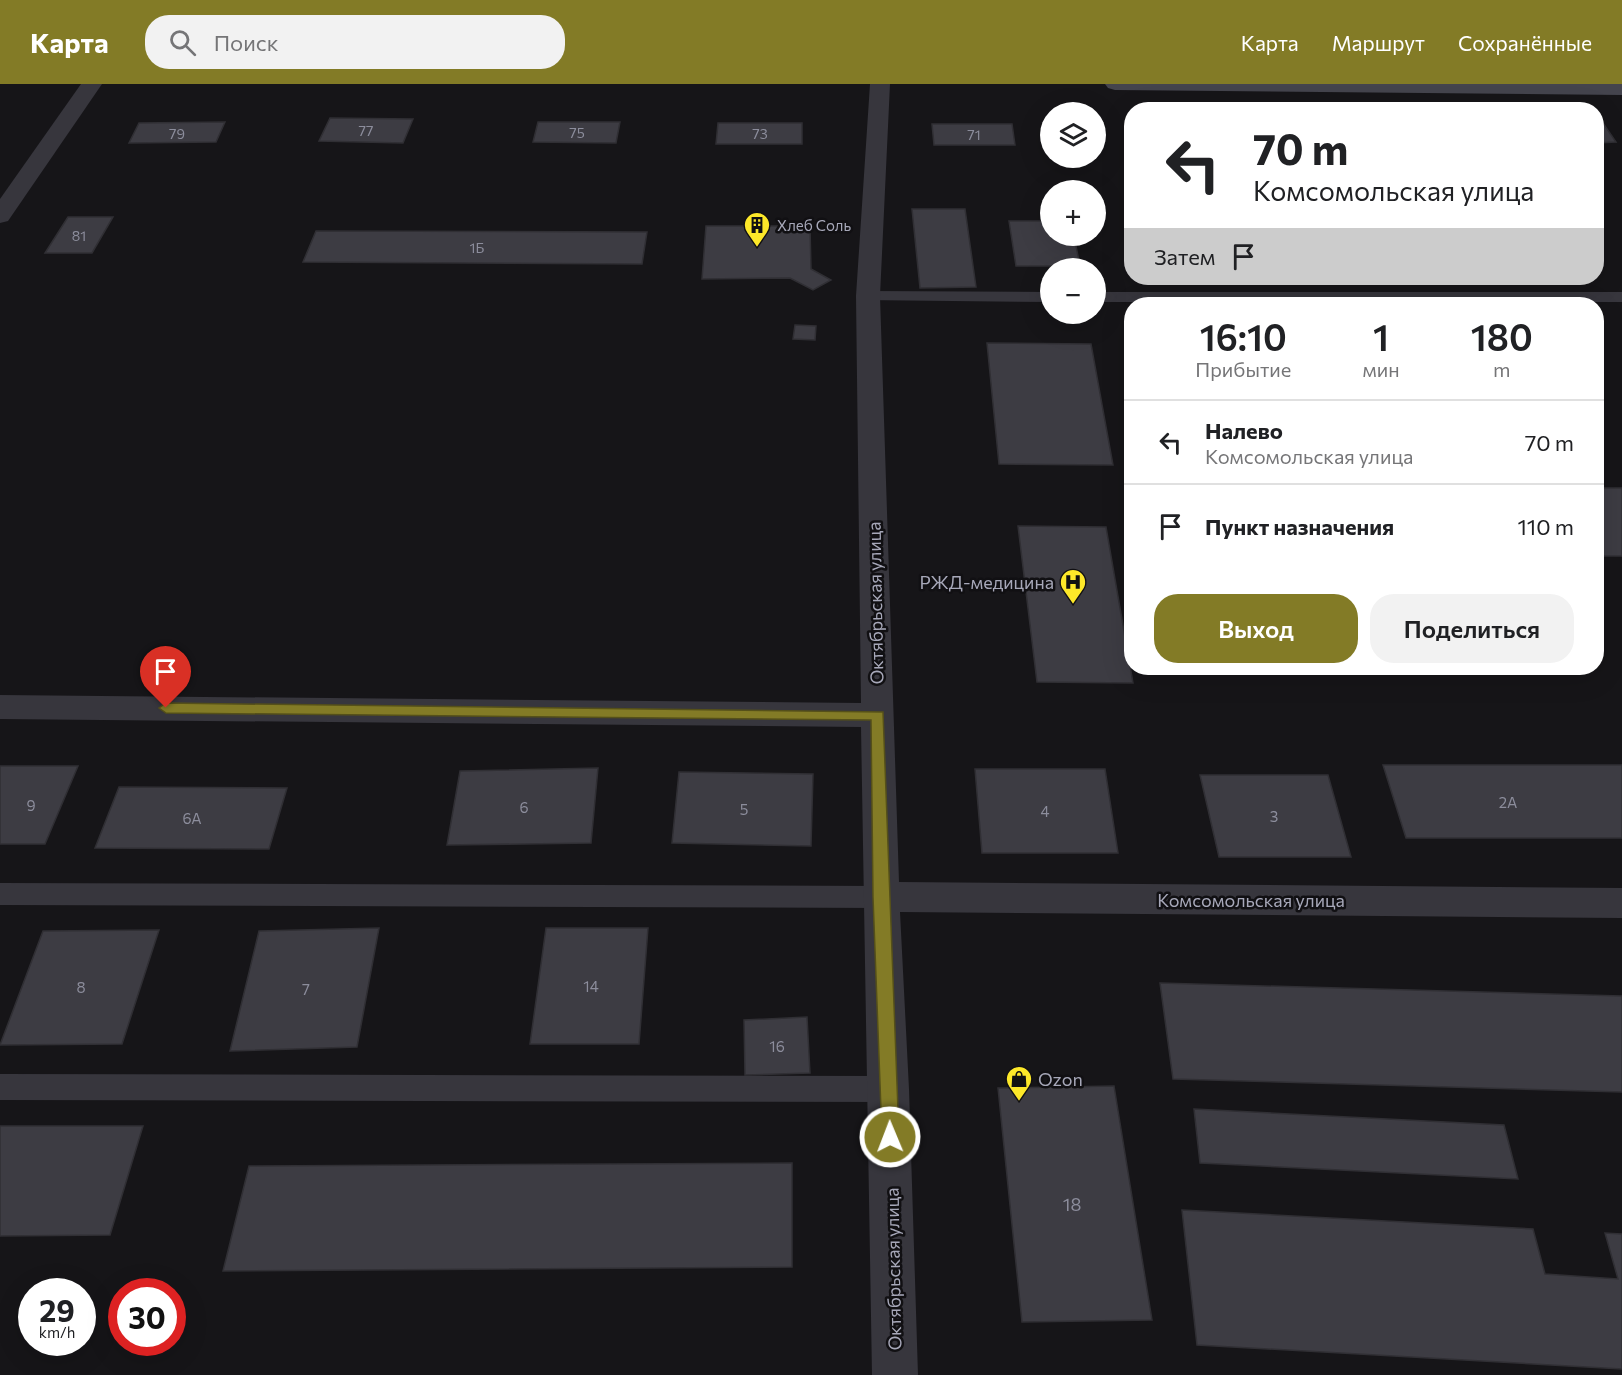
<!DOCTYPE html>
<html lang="ru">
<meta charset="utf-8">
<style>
:root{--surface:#fff;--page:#f2f2f2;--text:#202124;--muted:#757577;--line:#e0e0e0;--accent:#837b26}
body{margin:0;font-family:Commissioner,sans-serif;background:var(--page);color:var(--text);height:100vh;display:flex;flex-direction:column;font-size:22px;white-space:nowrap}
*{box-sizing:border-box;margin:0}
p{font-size:20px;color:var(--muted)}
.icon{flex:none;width:33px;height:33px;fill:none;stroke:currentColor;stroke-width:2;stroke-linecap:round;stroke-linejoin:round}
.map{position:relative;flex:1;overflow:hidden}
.panel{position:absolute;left:1124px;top:213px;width:480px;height:378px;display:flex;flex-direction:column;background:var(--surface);border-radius:24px;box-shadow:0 6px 24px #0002}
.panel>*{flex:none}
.banner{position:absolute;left:1124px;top:18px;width:480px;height:183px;border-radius:24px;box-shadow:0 6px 24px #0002;background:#fff;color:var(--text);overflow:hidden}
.tools{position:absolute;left:1040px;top:18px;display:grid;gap:12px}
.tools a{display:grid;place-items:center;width:66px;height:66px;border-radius:50%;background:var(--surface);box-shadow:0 6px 24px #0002;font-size:30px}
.speed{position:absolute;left:18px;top:1194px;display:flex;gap:12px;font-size:30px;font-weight:700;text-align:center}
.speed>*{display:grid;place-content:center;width:78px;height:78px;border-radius:50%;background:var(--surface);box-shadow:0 6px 24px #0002;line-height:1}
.speed small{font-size:15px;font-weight:400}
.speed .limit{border:9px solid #d22;background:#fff;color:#111}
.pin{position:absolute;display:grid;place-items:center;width:51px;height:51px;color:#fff;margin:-62px -26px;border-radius:50% 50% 50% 0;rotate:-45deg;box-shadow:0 0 6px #0007}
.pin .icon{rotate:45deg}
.me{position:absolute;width:66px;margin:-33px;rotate:359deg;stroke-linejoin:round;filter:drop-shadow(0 0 4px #0008)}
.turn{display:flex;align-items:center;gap:21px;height:126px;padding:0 30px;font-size:27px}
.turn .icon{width:78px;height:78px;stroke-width:2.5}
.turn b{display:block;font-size:42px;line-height:51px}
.then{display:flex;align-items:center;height:57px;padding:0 30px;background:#0003;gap:12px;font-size:22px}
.eta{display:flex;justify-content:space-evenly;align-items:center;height:102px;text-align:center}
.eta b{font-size:36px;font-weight:600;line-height:42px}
.cta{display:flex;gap:12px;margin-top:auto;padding:12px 30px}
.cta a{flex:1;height:69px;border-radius:24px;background:var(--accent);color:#fff;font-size:24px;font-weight:600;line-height:69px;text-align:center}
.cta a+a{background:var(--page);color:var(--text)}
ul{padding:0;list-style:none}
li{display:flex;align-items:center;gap:18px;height:84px;padding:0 30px;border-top:2px solid var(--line)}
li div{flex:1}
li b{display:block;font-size:22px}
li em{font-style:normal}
header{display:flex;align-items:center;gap:36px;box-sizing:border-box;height:84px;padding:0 30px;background:var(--accent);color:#fff}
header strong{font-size:28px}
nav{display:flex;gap:33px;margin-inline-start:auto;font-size:21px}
.search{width:420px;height:54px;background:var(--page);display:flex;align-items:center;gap:15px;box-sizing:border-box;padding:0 21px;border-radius:24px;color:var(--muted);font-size:22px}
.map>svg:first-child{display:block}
</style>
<header>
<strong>Карта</strong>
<div class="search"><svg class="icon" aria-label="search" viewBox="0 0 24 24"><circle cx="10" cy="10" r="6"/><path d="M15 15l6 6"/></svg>Поиск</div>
<nav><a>Карта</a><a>Маршрут</a><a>Сохранённые</a></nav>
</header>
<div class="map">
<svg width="1622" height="1291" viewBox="0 0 1622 1291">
<rect width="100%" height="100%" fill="#161518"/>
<g fill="#3d3c43" stroke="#302f34" stroke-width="1.5">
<path d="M330,34L413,35L403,59L319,57Z"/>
<path d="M225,38L216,58L129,59L139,39Z"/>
<path d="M538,38H620L616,59L533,58Z"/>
<path d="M718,39H802V60H716Z"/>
<path d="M1596,39H1603L1616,58L1596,59Z"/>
<path d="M932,40H1012L1015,61H934Z"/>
<path d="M912,125H965L976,203L920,204Z"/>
<path d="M68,133H113L92,169H45Z"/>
<path d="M1009,137H1050V152H1074L1080,182H1016Z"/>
<path d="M706,142H810L811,185L831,196L813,206L790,194L702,195Z"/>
<path d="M316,147L647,148L642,180L303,178Z"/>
<path d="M1357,194H1530L1532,197H1359Z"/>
<path d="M795,241L816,242L815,256L793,255Z"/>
<path d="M987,259L1091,260L1113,381L999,380Z"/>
<rect x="1596" y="404" width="26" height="68"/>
<path d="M1018,442L1106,443L1133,599L1037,598Z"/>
<path d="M1383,681H1622V754H1406Z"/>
<path d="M0,682H78L45,760H0Z"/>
<path d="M598,684L591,759L447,761L460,687Z"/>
<path d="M975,685H1105L1118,769H982Z"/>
<path d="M679,688L813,690L811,762L672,759Z"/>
<path d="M1200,691H1328L1351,773H1219Z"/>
<path d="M119,703L287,704L269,765L95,764Z"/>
<path d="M379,844L357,963L230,967L259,847Z"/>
<path d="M546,844H648L639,960H530Z"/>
<path d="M159,846L122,960L0,961L43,847Z"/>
<path d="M1160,899L1622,912V1008L1173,995Z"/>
<path d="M807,933L810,989L745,991L744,936Z"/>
<path d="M1114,1002L1152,1236L1022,1238L998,1004Z"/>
<path d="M1194,1025L1504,1041L1518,1095L1200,1079Z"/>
<path d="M0,1042H143L110,1151L0,1152Z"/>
<path d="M792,1079V1183L223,1187L249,1082Z"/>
<path d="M1182,1126L1533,1145L1545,1190L1618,1195L1605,1149L1622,1150V1285L1197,1261Z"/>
</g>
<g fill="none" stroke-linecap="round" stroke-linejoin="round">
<g fill="#37363d" fill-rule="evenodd">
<path d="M868,207L1050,208V218L862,216L859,212Z"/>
<rect x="1095" y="208" width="527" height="10"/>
<path d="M0,799L881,802L890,805L894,813L890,821L881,824L0,821Z"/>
<path d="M0,990L889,992L899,996L903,1005L899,1014L889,1018L0,1016Z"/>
</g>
<g fill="#37363d" fill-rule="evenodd">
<path d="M81,0H102L8,137L0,139V115Z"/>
<path d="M870,0H890L880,212L899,798L1622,804V834L900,828L909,1005L918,1291H872L861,643L0,635V611L861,619L856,212Z"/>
</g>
<path fill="#44444d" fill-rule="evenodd" d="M1105,0H1622V11L1115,6L1108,4Z"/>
</g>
<path fill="#837b26" stroke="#555019" stroke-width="1.5" d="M166,619L883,628L899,1053L896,1058L890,1061L884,1058L882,1053L873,813L871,636L166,629L159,624Z"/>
<defs>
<g id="building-pin" transform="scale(1.35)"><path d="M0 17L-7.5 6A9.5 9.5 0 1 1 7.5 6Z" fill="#fde829" stroke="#111013"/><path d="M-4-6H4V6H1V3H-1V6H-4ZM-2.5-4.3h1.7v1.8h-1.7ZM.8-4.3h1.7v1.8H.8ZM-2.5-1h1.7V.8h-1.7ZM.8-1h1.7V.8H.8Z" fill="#111"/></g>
<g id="hospital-pin" transform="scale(1.35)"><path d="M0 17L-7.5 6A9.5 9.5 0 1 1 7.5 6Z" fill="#fde829" stroke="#111013"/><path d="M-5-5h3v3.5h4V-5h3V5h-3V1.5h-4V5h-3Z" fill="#111"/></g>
<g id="shop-pin" transform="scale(1.35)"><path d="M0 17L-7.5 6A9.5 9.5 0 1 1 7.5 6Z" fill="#fde829" stroke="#111013"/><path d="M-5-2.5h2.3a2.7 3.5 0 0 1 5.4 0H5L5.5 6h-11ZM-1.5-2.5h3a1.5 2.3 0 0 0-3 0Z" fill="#111"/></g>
</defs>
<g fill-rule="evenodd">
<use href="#building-pin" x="757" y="141"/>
<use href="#hospital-pin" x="1073" y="498"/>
<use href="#shop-pin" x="1019" y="995"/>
</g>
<g text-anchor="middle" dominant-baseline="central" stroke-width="5" stroke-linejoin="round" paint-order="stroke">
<g font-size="14" fill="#8c8d9c">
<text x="366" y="46">77</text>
<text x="577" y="48">75</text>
<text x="177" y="49">79</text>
<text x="760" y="49">73</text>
<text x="974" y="50">71</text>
<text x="79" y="151">81</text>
<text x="477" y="163">1Б</text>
</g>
<g font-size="15" fill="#a7a8b9" stroke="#111013" text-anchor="start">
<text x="777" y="141">Хлеб Соль</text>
</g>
<g font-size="15" fill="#8c8d9c">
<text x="1508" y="718">2А</text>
<text x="31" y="721">9</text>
<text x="524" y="723">6</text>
<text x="744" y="725">5</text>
<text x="1045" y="727">4</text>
<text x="1274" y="732">3</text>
<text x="192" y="734">6А</text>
<text x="591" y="902">14</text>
<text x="81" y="903">8</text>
<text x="306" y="905">7</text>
<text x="777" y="962">16</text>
</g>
<g font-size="18" fill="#a7a8b9" stroke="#111013" text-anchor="end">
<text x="1054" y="498">РЖД-медицина</text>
<text x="1038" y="995" text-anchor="start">Ozon</text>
</g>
<g font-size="18" fill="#a7a8b9" stroke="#111013">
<text transform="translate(875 519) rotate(-91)">Октябрьская улица</text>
<text x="1251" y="816">Комсомольская улица</text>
<text transform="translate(893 1185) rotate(-91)">Октябрьская улица</text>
</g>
<g font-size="18" fill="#8c8d9c">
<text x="1072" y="1120">18</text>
</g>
</g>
</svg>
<div class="tools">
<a><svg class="icon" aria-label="layers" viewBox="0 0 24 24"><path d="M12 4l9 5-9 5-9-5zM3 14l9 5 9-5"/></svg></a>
<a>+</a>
<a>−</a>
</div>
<div class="speed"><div>29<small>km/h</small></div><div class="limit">30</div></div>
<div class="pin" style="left:166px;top:624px;background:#d93025"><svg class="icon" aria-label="arrive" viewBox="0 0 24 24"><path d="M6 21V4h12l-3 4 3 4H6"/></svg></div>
<svg class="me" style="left:890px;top:1053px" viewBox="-20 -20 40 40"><circle r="17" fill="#837b26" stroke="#fff" stroke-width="3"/><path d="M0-11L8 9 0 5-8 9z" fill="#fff"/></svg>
<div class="banner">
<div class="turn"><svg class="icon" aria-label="left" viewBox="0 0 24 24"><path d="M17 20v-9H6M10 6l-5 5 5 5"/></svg><div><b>70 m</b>Комсомольская улица</div></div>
<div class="then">Затем<svg class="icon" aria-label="arrive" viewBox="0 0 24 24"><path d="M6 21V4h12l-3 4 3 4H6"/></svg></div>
</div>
<section class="panel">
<div class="eta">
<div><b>16:10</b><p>Прибытие</p></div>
<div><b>1</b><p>мин</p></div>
<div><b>180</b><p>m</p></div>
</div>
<ul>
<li><svg class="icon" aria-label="left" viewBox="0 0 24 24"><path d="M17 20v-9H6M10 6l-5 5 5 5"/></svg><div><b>Налево</b><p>Комсомольская улица</p></div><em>70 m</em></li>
<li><svg class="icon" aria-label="arrive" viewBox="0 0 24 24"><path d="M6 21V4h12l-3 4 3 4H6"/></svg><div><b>Пункт назначения</b></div><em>110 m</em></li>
</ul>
<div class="cta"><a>Выход</a><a>Поделиться</a></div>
</section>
</div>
